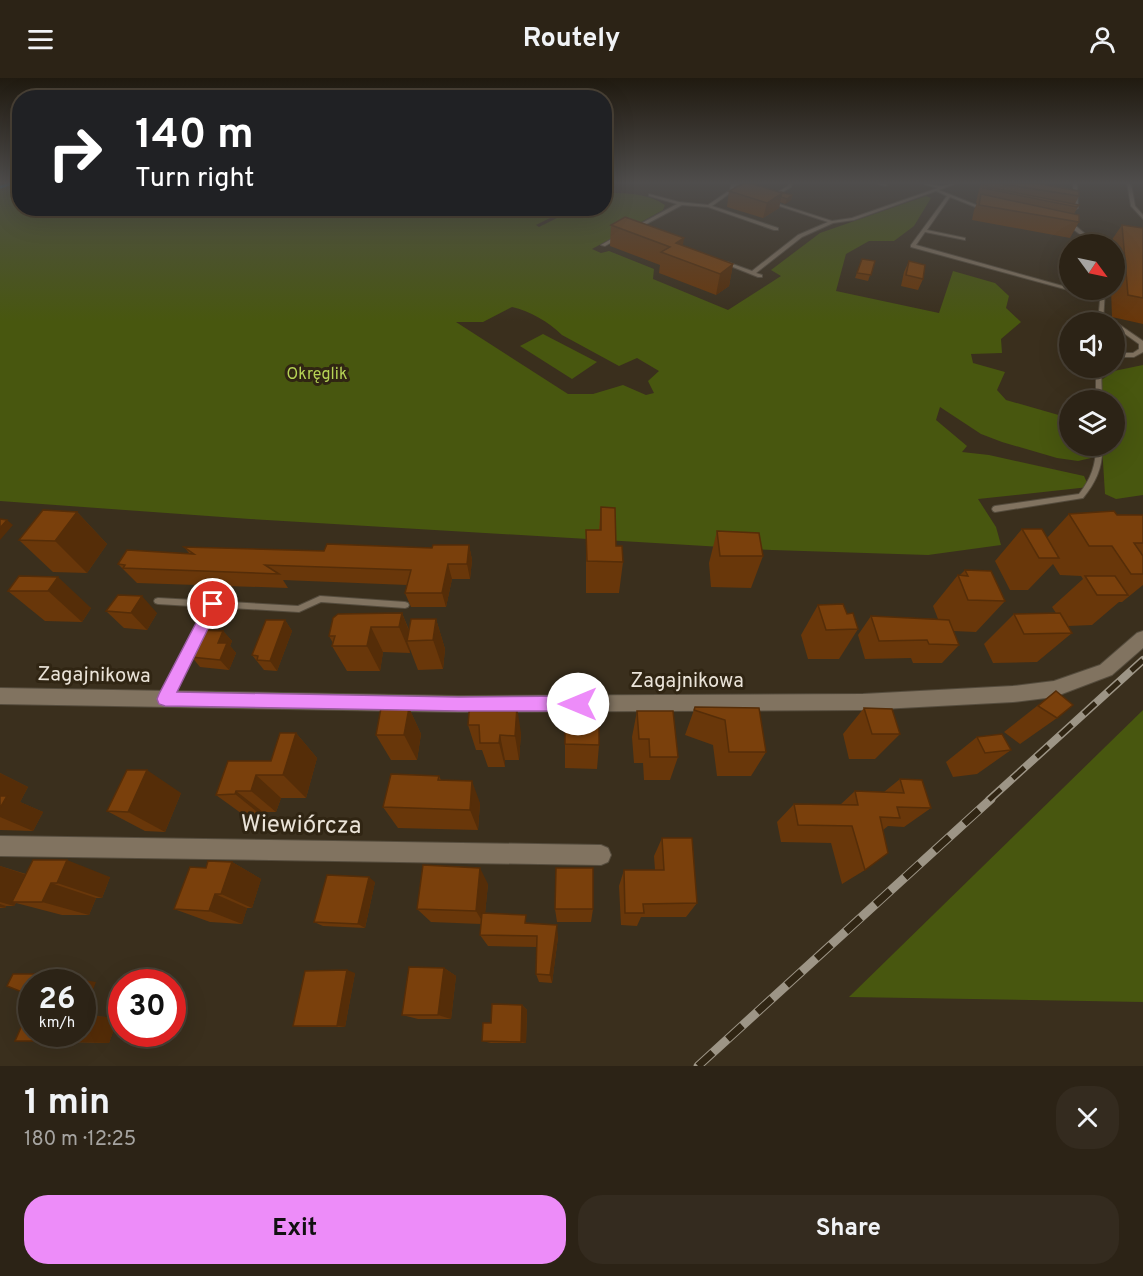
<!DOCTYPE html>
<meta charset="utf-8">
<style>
:root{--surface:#2c2316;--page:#342b1f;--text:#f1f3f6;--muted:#a6a4a1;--line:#484035;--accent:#ed8cf9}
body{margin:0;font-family:Overpass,sans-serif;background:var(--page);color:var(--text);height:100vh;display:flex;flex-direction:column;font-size:22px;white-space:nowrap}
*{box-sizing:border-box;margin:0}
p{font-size:20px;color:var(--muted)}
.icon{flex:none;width:33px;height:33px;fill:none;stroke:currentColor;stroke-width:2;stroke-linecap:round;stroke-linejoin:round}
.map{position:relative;height:988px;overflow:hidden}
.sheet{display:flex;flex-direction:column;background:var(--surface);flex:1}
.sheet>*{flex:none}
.top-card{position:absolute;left:12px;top:12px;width:600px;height:126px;border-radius:24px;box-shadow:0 6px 24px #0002,0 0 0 2px var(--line);background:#202124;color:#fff;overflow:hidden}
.needle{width:39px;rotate:123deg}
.controls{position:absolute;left:1059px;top:156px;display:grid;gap:12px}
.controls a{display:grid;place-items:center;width:66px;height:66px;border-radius:50%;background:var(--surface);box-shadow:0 6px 24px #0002,0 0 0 2px var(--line);font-size:30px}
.speed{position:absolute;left:18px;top:891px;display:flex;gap:12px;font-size:30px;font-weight:700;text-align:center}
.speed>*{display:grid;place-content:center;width:78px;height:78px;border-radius:50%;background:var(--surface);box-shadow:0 6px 24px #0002,0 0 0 2px var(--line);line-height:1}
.speed small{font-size:15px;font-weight:400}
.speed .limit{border:9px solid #d22;background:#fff;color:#111}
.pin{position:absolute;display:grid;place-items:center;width:51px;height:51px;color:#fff;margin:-26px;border:3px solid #fff;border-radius:50%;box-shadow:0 2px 6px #0007}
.me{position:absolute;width:66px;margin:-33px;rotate:270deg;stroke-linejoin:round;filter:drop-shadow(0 0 4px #0008)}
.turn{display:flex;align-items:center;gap:21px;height:126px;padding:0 24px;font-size:27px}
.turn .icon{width:78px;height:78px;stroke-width:2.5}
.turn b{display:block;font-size:42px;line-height:51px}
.round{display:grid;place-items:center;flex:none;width:63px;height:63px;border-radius:24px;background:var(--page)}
.head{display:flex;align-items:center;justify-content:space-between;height:102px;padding:0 24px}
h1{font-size:36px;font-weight:700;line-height:45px}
.button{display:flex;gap:12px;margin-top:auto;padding:12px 24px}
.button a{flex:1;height:69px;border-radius:24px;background:var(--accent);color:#111;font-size:24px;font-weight:700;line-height:69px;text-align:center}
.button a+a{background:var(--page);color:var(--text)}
header{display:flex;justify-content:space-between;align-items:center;height:78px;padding:0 24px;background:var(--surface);font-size:27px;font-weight:700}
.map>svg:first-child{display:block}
</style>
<header><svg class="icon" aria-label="menu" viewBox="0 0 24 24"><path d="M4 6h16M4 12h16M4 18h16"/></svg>Routely<svg class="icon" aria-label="person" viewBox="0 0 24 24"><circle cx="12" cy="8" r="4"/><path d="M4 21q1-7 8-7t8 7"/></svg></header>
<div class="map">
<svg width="1143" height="988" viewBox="0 0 1143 988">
<rect width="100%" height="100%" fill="#3a2f1d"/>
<g fill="#48570f" fill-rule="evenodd">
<path d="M0,105H19L20,130L568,131L536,147L539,149L575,131L604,130L605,115C625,115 648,115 665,127L663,132L592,171L601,175L609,173L654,191L653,201L728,232L781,198L771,192L820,155L926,118L931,120L914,148L894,163H869L846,176L836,213L939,235L953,193L995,205L1009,218L1006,230L1021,244L1001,261L1002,275L971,276L973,285L1005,294L997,312L1006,322L1069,340L1070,368H1092L1091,380L1078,383L1057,380L1002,364L981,356L940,329L936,342L967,368L962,374L989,377L1084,398L1089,409L978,421L996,449L1001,467L928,477L772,472L250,441L0,423ZM512,229C530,233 549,244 562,257L619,288L637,280L659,293L648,303L654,315L646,317L623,307L593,316H568L456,244H483Z"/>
<path d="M543,256L597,284L572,301L520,268Z"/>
<path d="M1143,287V417L1116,421L1105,416L1102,368H1114V322H1101L1100,303L1114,293Z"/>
<path d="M1143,632V924L849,919Z"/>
</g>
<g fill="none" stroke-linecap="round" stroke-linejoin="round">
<path stroke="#0188be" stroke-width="3" d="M0,109L12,105"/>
<g stroke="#554c3d" stroke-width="2">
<g id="lane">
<path d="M736,105H740L734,109V111L740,113V115L733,113L712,128L778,150V152H774L708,129L682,127L637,151L633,150L677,126L649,118V116L679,124L708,127L730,112L731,107Z"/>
<path d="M788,105H792L791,109L775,119H773V117L788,108Z"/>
<path d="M875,105H881L887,107L885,108Z"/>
<path d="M920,105C927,105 934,108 941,108C946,108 951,105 957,105L939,112L986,131L983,132L950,119L927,152L965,160V162L925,154L916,167L1070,210V212L1083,213L1090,212H1096L1083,216L911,169V167L947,118L936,113L854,142L833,145L802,159L756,195L762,197V199H758L723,185L727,184L752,193L798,157L828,144L770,125V123L832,143L852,140L938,110Z"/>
<path d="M1073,105H1077L1078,130L1076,131L1074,130Z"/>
<path d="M1127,105H1131L1135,128L1143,137V141L1131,128Z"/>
<path d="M1067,147L1077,149L1097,166H1093L1073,151L1066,149L1065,148Z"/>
<path d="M615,159L619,160L605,168L601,167Z"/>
<path d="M1101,212H1105L1103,244H1098Z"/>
<path d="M1114,243L1143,263V274L1134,279H1114V275H1133L1139,271V266L1114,248V244H1112Z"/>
<path d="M1096,290H1101L1102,322H1096Z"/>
<path d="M1096,368H1102C1103,389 1096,404 1083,420L995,434L993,433L992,431L993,429L995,428L1079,416C1091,401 1096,387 1096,368Z"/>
<path d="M320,518L405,524L408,525L409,527L408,529L405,530L321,524L299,534L215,529L168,624L165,625L162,624L161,621L162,618L208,529L158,526L155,525L154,523L155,521L158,520L298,528Z"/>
</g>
</g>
<g stroke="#554c3d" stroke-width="2">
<g id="street">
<path d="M1143,553V570L1112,597L1054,619L1013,624L863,632L459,634L0,626V610L459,618L863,616L1013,608L1054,603L1100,587L1137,555Z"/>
<path d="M0,758L601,767L608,770L611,777L608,784L601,787L0,778Z"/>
</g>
</g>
<use href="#lane" fill="#817360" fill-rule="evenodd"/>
<use href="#street" fill="#817360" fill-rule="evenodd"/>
<g stroke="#9d9586" stroke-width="8">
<path id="rail-far1" d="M989,722L1143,582"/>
</g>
<g stroke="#9d9586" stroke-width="9">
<path id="rail" d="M698,988L991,721"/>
</g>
<use href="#rail-far1" stroke="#302513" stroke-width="5" stroke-dasharray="16" stroke-linecap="butt"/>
<use href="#rail" stroke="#302513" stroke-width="7" stroke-dasharray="20" stroke-linecap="butt"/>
</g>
<g fill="#69370a">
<path d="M982,105H1035L1079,118L1075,126L1079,127L1074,136L1079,144L1070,160L972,142L974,132L977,125H976L979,111Z"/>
<path d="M771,112L792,117L791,122L785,126L780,124L779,130L763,140L727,129L729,113Z"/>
<path d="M611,147L733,186L729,208L716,217L659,195L660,187L610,168Z"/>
<path d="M1122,147L1143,150V246L1112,239L1111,212H1114V166H1109Z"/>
<path d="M862,181L875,183L868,203L855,200Z"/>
<path d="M909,183L923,201L918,212L901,208L904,194Z"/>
<path d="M601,429L623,484L619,515H586V452H599Z"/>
<path d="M77,434L107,466L87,495L53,494L19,462Z"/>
<path d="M1069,436L1143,437V507L1122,524H1119L1092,547L1068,548L1072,555L1037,584L993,585L984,566L1014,536L1056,535L1052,529L1083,501L1081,498L1060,497L1053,486L1028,512H1010L995,483L1022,451L1047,460Z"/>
<path d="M717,453L763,478L751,510L711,509L709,485Z"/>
<path d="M469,467L472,482L470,501H452L446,529H411L405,515L407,507L283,502L288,510L137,505L118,486L189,475L184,469L324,473L432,470Z"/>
<path d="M965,492L1005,523L976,554L953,553L959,567L942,585H913L911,580L865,581L858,557L871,538L938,541L933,528L958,497H960Z"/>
<path d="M19,498L91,530L82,544L45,543L8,513Z"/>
<path d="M818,527L847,536L858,551L839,581H808L801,557Z"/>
<path d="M106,533L157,535L147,552L124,550Z"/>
<path d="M402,535L409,552L436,541L445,571L443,591L418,592L410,571V575L383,574L380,593H347L332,568L333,565L329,558Z"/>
<path d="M285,542L292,553L277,593L264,592L252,577Z"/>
<path d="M223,553L232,563L230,568L236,575L229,592L200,589L187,573Z"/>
<path d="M1056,613L1057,640L1020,666L1004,654Z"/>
<path d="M490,623L492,629L521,655L519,682H505V689H488L482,672H476L468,647Z"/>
<path d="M695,629L759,630L766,674L751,698H717L713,667L685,657Z"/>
<path d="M409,630L421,656L417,682H391L376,657Z"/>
<path d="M864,630L900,656L875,681H849L843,656Z"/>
<path d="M637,633L678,679L670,702H644L643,685H634L632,659Z"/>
<path d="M594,635L599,667L597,691L565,690V666Z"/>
<path d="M296,655L317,680L306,720H281L276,734H263L262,738H245L216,717L271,683Z"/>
<path d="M977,659L1011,672L977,696L953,699L946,684Z"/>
<path d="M0,695L28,709L20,724L43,734L33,753L0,752Z"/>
<path d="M439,698L441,702L480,725L478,752L398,750L383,729Z"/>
<path d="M900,701L931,730L904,749L888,748L883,752L865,792L842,806L831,765L781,764L777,744L794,726L840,727L855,713L884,714Z"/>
<path d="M181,715L165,754L145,753L107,733Z"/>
<path d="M662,760L697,825L686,839H641L637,848L621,847L619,808L624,792H655L654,778Z"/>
<path d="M232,784L261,801L252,830H247L242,846L210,844L174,831L206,790Z"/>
<path d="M0,788L26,796L110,799L102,820H96L89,837H62L16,825L14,828H6L5,830H0Z"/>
<path d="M375,804L365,850L323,848L314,844Z"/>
<path d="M488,806L485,835L528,845L558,859L552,905L539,904L536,896V869L488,868L480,857L481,846L431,844L417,831Z"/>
<path d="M555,831H593L591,844H557Z"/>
<path d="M444,890L456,898L451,941H418L402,937Z"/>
<path d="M355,895L345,949H303L293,948Z"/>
<path d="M522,927L527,932L526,965H491L482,963L491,945Z"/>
<path d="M82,937L118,940L109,965L15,963L82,956Z"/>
</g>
<g fill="#552d08">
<path d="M782,115L779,130L763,140L767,125Z"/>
<path d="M792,117L791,122L785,126L787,121Z"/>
<path d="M684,160L681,181L676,165Z"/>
<path d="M733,186L729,208L716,217L720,196Z"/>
<path d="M77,434L107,466L87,495L55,463Z"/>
<path d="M7,442L13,447L0,462V450Z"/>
<path d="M469,467L472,482L470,501L467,486Z"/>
<path d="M448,486L452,501L446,529L442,515Z"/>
<path d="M58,499L91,530L82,544L48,513Z"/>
<path d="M142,518L157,535L147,552L131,535Z"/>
<path d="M402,535L412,561L407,563L410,571V575L399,549Z"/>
<path d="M436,541L445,571L443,591L433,562Z"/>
<path d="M285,542L292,553L277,593L270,583Z"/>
<path d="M371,549L383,574L380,593L367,568Z"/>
<path d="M223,553L232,563L230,568L236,575L229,592L220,582L218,565Z"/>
<path d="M517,629L521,655L519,682L515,658Z"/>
<path d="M409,630L421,656L417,682L404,657Z"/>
<path d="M296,655L317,680L306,720L283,697Z"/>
<path d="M500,657L505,682V689L499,665Z"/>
<path d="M147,692L181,715L165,754L128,734Z"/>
<path d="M0,695L28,709L20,724L43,734L33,753L0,739Z"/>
<path d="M256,697L281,720L276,734L251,713Z"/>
<path d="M472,703L480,725L478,752L470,732Z"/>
<path d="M236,713L263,734L262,738L235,716Z"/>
<path d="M67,782L110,799L102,820L57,805Z"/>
<path d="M232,784L261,801L252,830L221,816Z"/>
<path d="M0,788L30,798L12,824L16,825L14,828L0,824Z"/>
<path d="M480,790L488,806L484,846L476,833Z"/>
<path d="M369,799L375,804L365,850L358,846Z"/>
<path d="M51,805L96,820L89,837L42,824Z"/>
<path d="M215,816L247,830L242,846L209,833Z"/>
<path d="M0,826L6,828L5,830L0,829Z"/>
<path d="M557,847L558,859L552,905L550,897Z"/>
<path d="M444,890L456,898L451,941L438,937Z"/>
<path d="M347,892L355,895L345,949L337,948Z"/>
<path d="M47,896L96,904L88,925H82V904H43Z"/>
<path d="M522,927L527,932L526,965L521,964Z"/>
<path d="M82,937L118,940L109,965L58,963L61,956H82Z"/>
</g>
<g fill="#7a400c" stroke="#552d08" stroke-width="1.5">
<path d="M745,105H750L782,115L767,125L729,113Z"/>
<path d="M984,105H988L985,106L987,109L1079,127L1077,129L983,110Z"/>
<path d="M996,105H1035L1079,113V118Z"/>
<path d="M780,114H781L792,117L787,121L781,119L782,115Z"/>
<path d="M981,116L1079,137V144L979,127Z"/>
<path d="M625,139L684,160L676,165L733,186L720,196L661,174L670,169L611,147Z"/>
<path d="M1122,147L1143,150V220L1128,217Z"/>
<path d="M862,181L875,183L871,197L857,195Z"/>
<path d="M909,183L925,187L923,201L906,197Z"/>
<path d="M601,429L615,430L616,468H622L623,484L587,483L586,452H601Z"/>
<path d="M43,432L77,434L55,463L19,462Z"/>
<path d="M1114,433L1117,437H1143V465H1134L1143,478V496H1131L1112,468H1089L1069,436Z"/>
<path d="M0,441L7,442L0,450Z"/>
<path d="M1022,451H1042L1059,480H1039Z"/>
<path d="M717,453L759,455L763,478H720Z"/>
<path d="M327,466L432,470L433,467H469L467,486H448L442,515H405L411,492L265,487L279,496L123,490L125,487L118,486L127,472L194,476L184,469L324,473Z"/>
<path d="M965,492L991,493L1005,523L968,522L958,497L968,498Z"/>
<path d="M19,498L58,499L48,513H8Z"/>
<path d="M1085,498H1115L1128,517H1097Z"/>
<path d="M118,517L142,518L131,535L106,533Z"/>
<path d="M843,526L847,536L853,535L858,551L826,552L818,527Z"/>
<path d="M402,535L399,549H371L367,568H332L335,558H329L333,540L338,536Z"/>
<path d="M1060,535L1072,555L1024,556L1014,536Z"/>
<path d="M871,538L949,542L959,567L929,566L927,562L879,563Z"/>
<path d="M411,541H436L433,562L407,563Z"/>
<path d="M266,542H285L270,583L257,582L258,578L252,577Z"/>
<path d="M197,552L223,553L218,565H227L220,582L191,579L193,574L187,573Z"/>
<path d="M1056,613L1073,627L1057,640L1038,628Z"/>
<path d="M470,623H490V629H517L515,658L500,657L499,665H480L479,647H468Z"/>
<path d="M565,629H594V635H599V667L565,666Z"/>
<path d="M695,629L759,630L766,674H729L725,642L694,632Z"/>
<path d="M381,630H409L404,657H376Z"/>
<path d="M864,630L892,631L900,656H872Z"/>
<path d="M637,633H673L678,679H650L649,661H639Z"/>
<path d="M280,655H296L283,697H256L251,713H236L235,716L216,717L228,683H271Z"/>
<path d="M1002,656L1011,672L985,675L977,659Z"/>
<path d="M127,692H147L128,734L107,733Z"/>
<path d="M391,696L439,698L438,702L472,703L470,732L383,729Z"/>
<path d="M900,701L922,702L931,730L897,729L900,740L880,739L888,775L865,792L852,748L798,747L794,726L858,727L855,713L904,715Z"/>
<path d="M0,718H7L0,730Z"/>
<path d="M662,760H692L697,825L643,826L644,835H625L624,792H664Z"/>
<path d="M33,782H67L57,805H51L42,824H12Z"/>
<path d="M208,783L232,784L221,816H215L209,833L174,831L190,789L206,790Z"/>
<path d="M423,787L480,790L476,833L417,831Z"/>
<path d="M556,790H593V831H555Z"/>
<path d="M327,797L369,799L358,846L314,844Z"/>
<path d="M482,835L526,837L525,845L557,847L550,897L536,896L537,858L480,857Z"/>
<path d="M409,889L444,890L438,937H402Z"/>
<path d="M347,892L337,948H293L305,893Z"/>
<path d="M13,896H47L43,904H32V918L7,908Z"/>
<path d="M492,926L522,927L521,964L482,963L483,945H491Z"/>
<path d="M27,936H32V956H61L58,963H15Z"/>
</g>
<linearGradient id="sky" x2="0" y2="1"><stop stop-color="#201a10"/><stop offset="0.43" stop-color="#4f4d4c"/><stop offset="1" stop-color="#4f4d4c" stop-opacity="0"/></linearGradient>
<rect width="1143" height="243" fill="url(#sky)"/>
<path fill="#ed8cf9" stroke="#9a5ba2" stroke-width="1.5" d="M213,520L218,522L220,526L177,614L459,619L578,618L584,620L586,626L584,631L578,633H459L165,628L159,626L157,621L159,616L208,522Z"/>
<g text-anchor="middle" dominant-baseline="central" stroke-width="6" stroke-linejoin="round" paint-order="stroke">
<g font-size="16" fill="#b6d355" stroke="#302513">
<text x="317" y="297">Okręglik</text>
</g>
<g font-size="20" fill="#eae3d8" stroke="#302513">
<text transform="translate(94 598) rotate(1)">Zagajnikowa</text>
<text x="687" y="604">Zagajnikowa</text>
</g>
<g font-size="24" fill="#eae3d8" stroke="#302513">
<text transform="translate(301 748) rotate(1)">Wiewiórcza</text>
</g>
</g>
</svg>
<div class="controls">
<a><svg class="needle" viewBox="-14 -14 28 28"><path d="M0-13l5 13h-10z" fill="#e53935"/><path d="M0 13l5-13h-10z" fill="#a6a4a1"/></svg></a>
<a><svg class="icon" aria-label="sound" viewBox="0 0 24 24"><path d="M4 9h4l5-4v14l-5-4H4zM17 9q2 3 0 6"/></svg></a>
<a><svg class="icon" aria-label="layers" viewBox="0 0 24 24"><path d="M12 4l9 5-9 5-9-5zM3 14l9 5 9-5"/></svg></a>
</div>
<div class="speed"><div>26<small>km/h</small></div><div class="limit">30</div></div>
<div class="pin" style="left:213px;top:526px;background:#d93025"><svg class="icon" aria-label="arrive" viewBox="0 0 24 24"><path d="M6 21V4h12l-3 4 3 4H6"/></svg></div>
<svg class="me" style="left:578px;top:626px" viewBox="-20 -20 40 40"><circle r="19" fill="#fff"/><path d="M0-13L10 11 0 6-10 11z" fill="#ed8cf9"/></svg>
<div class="top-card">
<div class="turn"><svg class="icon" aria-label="right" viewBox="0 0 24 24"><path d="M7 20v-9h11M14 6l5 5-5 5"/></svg><div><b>140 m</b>Turn right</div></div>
</div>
</div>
<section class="sheet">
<div class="head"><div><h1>1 min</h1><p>180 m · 12:25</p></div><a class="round"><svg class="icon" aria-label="close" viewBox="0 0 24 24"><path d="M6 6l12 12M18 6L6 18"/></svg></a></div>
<div class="button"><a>Exit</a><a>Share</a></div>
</section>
